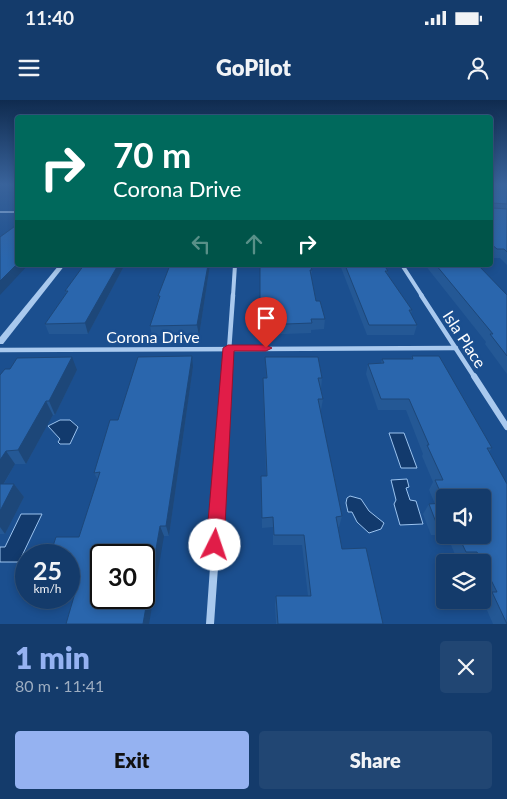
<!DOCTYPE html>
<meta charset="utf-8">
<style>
:root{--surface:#143b6b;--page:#214673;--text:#f1f3f6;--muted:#9dadc1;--line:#33557e;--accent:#95b2f1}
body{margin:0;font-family:Lato,sans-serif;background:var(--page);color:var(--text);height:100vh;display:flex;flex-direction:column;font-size:19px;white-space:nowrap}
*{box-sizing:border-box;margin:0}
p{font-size:16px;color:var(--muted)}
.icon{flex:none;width:28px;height:28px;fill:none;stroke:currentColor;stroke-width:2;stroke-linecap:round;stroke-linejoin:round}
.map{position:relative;height:524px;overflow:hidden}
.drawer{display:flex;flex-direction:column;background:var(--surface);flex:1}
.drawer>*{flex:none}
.guide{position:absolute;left:15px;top:15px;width:478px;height:152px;border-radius:5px;box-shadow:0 2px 8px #0003,0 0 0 1px var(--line);background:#00695c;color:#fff;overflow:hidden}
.fabs{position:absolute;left:436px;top:389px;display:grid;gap:10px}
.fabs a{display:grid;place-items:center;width:55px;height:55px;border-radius:5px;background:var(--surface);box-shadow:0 2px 8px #0003,0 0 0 1px var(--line);font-size:25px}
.speed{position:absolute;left:15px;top:444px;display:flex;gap:10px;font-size:25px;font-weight:700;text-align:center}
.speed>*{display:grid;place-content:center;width:65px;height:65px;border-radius:50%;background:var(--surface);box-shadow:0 2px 8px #0003,0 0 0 1px var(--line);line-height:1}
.speed small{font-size:12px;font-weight:400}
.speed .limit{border:2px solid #111;border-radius:8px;background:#fff;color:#111}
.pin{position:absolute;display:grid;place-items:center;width:42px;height:42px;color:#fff;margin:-51px -21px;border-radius:50% 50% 50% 0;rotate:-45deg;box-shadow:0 0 5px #0007}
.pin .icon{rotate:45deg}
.me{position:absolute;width:55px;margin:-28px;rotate:4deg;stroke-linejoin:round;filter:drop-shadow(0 0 4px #0008)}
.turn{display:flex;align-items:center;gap:18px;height:105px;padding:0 15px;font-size:22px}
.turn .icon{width:65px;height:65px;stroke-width:2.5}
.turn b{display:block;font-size:35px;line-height:42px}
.lanes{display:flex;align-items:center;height:48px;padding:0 15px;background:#0003;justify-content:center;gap:25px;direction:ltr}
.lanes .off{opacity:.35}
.round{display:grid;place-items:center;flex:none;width:52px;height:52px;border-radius:5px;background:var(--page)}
.headline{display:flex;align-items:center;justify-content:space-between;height:85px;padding:0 15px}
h1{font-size:30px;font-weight:800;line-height:38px;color:var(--accent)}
.action{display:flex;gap:10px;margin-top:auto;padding:10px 15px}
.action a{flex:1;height:58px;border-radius:5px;background:var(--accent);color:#111;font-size:20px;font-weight:800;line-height:58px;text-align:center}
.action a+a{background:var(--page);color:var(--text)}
.status{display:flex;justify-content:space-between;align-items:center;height:35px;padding:0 25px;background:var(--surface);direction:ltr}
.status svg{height:14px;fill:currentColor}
header{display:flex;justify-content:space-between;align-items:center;height:65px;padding:0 15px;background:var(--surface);font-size:22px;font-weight:800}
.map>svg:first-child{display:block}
</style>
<div class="status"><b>11:40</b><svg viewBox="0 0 49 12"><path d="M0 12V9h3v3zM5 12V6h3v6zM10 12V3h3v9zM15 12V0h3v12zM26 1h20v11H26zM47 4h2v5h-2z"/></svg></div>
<header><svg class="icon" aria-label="menu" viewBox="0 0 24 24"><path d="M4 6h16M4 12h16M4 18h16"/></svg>GoPilot<svg class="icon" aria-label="person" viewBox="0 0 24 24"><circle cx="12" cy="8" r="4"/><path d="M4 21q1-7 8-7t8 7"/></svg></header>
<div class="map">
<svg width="507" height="524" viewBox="0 0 507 524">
<rect width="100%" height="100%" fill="#1b4f8f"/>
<g fill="#123a6d" stroke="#9cc4f0">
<path d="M60,320H70L78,327L70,344H60L58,342L60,339L48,326Z"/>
<path d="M389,333H404L417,368H401Z"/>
<path d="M407,379L409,387L406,388L410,400L416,401L423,424L400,425L394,404L396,400L391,380Z"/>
<path d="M350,396L361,399L369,411L384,423L381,429L369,433L357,422L352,412H348L346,403L347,398Z"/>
<path d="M21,414H42L19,462H0V447H5Z"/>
</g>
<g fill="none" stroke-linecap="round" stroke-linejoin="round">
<g stroke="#a9c9ee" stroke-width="4">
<path d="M402,165L422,196"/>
<path d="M233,196L235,165"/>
</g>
<g stroke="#a9c9ee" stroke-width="4.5">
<path d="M421,195L475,278"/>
<path d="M0,250L456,248"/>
<path d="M227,278L233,195"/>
</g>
<g stroke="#a9c9ee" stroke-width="6">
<path d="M474,276L507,327"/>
<path d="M220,385L227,276"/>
</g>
<path stroke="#a9c9ee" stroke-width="8" d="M210,524L220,383"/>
<g fill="#a9c9ee" fill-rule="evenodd">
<rect x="0" y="111" width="18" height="2"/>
<path d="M59,165H65L3,244H0V237Z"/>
</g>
</g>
<g fill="#245895">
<path d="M490,85H507V165L500,158H494L490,155Z"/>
<path d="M84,165H139L137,168H123L88,234H49L45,224L66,194L65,191Z"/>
<path d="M170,165H210L199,236H152L150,226L159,201L158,196Z"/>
<path d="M260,165L312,170L311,178L316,201L325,219L324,229L311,230V233L260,235Z"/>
<path d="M340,165H384L388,171L387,175L412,210L411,214L417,225L414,235H367Z"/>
<path d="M425,165H478L507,195V274L485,244L486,242Z"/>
<path d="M412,256L492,348L489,352L507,524H493L483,501L486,498L482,490V462H458L447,435H482L445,398V435H431L423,414L429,404H435L429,390L433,382L422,356L423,354L406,310H378L366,274L368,264L381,263L382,259H411Z"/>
<path d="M265,257L322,278L321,289L323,299L321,310H320L342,416L339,427H338L342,449L383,524H276L275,505L276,496H308L302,445H273V427L262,428L261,376H266L263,288V278H266Z"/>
<path d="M193,267L169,436H164L75,495H69V455L79,437L98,380L94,373L118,320Z"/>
<path d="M77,270L55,315H53L26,364H15L4,384H14L24,397L5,434H0V275Z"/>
</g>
<g fill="#1d4779">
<path d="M18,163V165H28L0,195V181Z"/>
<path d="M118,165H122L123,168L88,234L85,223Z"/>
<path d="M208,165H210L199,236L197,225Z"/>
<path d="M192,256L193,267L169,436L166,426Z"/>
<path d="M72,257L77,270L55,315L49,301Z"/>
<path d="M46,301L53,315L26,364L18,350Z"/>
<path d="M6,351L15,364L0,390V360Z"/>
<path d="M14,384L24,397L5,434L0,427V411Z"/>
<path d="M160,426L164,436L149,524H143Z"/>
</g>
<g fill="#2a66ad" stroke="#1d4779" fill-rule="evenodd">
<path d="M490,85H507V104L493,103L491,106L493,108L507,109V152L504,149H497L490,143Z"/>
<path d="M18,124V163L0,181V137Z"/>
<path d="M84,165H118L85,223L45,224L68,191H65Z"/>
<path d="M170,165H208L197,225L150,226L160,196H158Z"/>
<path d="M260,165H310L312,170H310L316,201H320L325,219H311L312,223L260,225Z"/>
<path d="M345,165H384L388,171H385L412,210H409L417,225H369Z"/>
<path d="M436,165H478L507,195V256L490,234H493Z"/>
<path d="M192,256L166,426H160L143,524H66L77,486H69V455H50L56,437H79L100,372L94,373L110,320H118L138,257ZM101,455H144V498H101Z"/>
<path d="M412,256H439L492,348H487L507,384V524L492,492H497L477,452H466L458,435H482V398H445V425H437L429,404L445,403L435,380H443L427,345H429L409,299H381L368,264L384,263L382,259H413Z"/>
<path d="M72,257L49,301H46L18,350L6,351L0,360V275L5,269H10L17,258Z"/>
<path d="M265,257H318L322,278H318L323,299H318L342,416L336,417L342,449L366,448L383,524H278L276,496H311L304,435H274L273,417L262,418L261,376H267L263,278H267Z"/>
<path d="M0,384H14L0,411Z"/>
</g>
<linearGradient id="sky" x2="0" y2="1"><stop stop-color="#0f2b4f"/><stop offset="0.53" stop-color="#39639b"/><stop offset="1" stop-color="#39639b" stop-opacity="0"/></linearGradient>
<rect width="507" height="159" fill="url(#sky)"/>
<path fill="#e11d48" stroke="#92132f" d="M228,245H266L272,248L266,251H234L224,445L221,451L215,454L209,451L206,445L223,248Z"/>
<g text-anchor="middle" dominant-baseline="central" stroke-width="5" stroke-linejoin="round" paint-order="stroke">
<g font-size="16" fill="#fff" stroke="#1b4f8f">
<text x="153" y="236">Corona Drive</text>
<text transform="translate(465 239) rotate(57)">Isla Place</text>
</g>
</g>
</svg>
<div class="fabs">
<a><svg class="icon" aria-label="sound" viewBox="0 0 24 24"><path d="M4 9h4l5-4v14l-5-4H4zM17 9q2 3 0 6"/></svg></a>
<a><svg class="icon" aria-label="layers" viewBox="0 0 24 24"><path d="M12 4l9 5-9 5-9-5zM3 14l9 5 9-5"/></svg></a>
</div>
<div class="speed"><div>25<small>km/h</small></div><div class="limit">30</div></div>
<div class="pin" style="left:266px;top:248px;background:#d93025"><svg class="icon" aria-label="arrive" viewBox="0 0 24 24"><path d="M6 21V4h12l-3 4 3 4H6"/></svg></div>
<svg class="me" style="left:215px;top:445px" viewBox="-20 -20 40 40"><circle r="19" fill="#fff"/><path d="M0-13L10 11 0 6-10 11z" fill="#e11d48"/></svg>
<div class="guide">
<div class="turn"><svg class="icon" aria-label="right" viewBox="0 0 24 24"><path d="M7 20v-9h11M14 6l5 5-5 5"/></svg><div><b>70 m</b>Corona Drive</div></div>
<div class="lanes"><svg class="icon off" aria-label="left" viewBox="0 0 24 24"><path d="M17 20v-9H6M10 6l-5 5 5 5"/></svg><svg class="icon off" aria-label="ahead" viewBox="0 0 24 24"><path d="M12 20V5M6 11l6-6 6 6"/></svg><svg class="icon" aria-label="right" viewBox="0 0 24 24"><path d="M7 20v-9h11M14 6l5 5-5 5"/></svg></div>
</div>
</div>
<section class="drawer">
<div class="headline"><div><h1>1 min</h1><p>80 m · 11:41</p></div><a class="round"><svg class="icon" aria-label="close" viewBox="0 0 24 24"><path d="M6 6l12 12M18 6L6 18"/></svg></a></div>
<div class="action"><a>Exit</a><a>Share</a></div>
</section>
